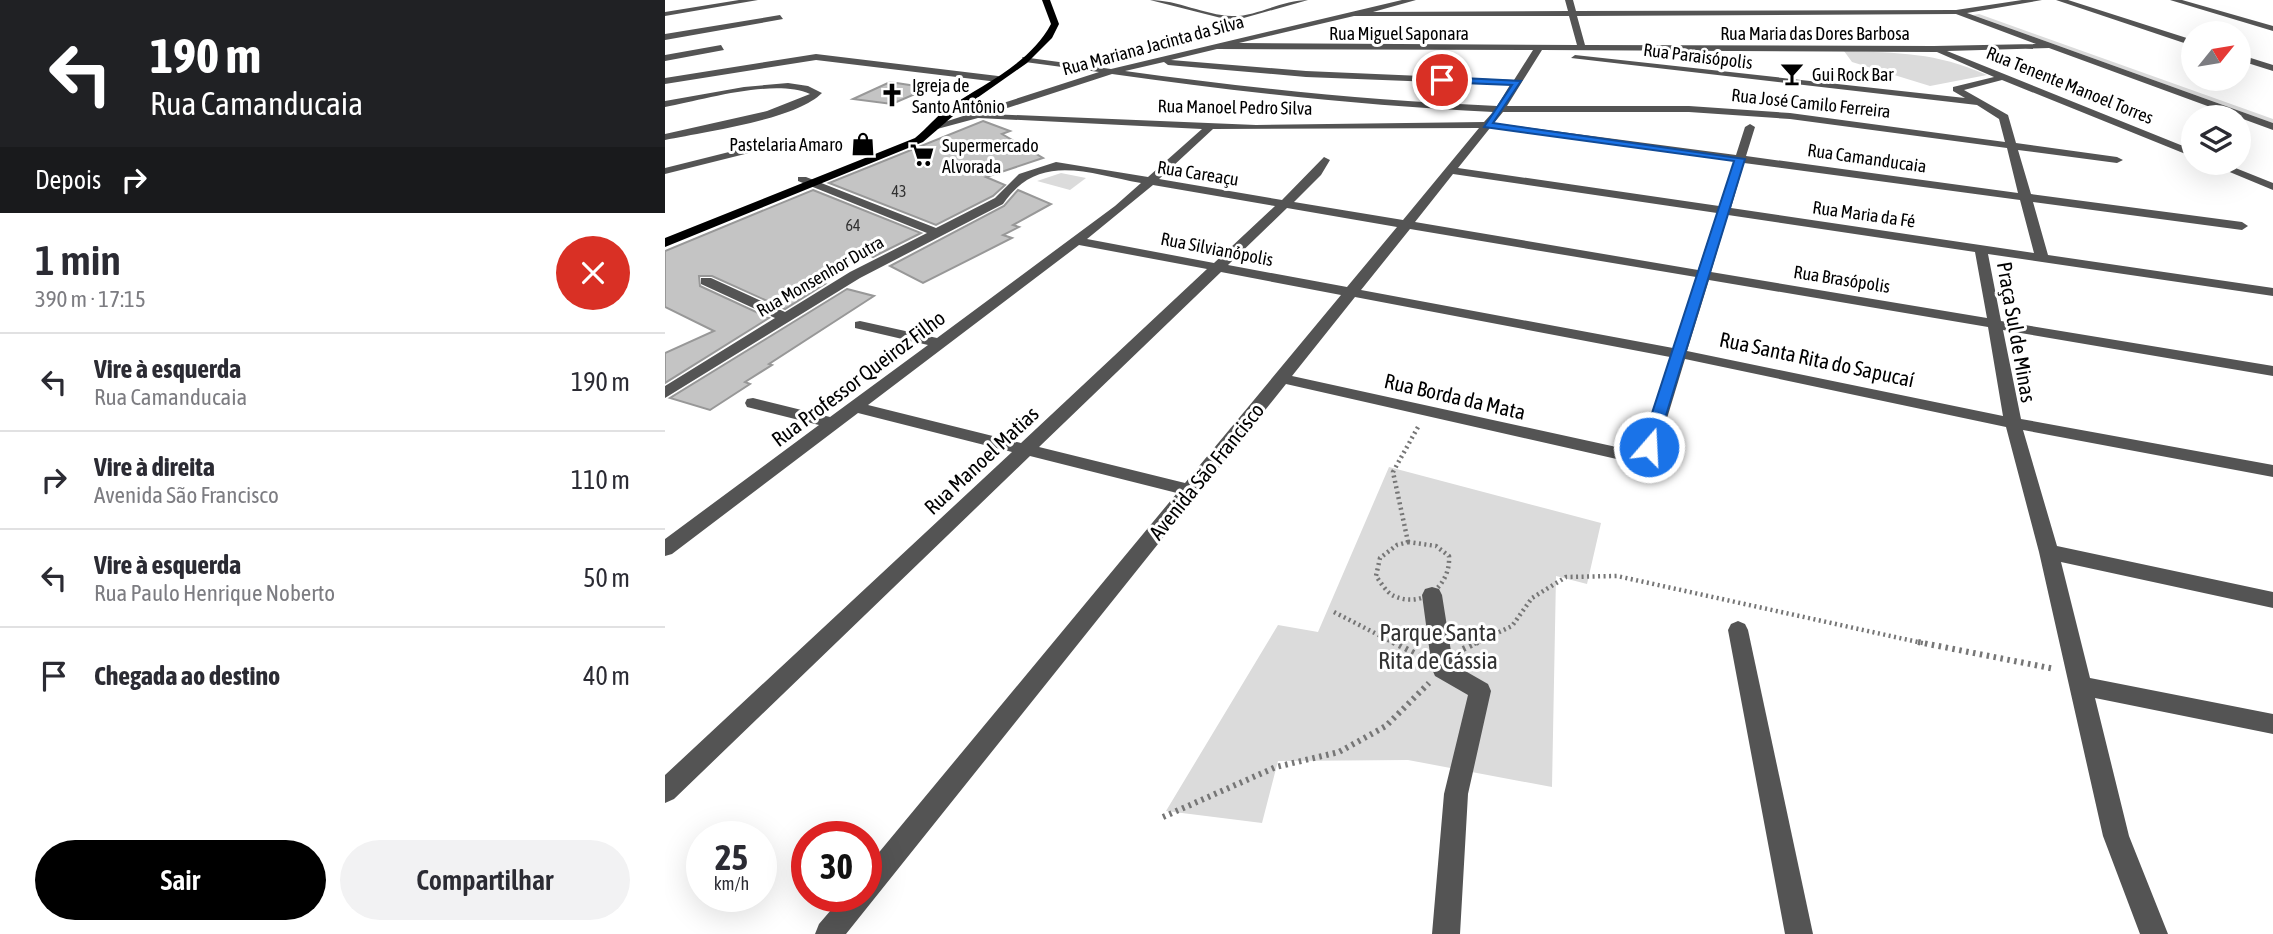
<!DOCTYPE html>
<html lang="pt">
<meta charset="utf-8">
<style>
:root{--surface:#fff;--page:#f2f2f3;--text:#2b2b33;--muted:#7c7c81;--line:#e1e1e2;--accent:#000}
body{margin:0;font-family:"Asap Condensed",sans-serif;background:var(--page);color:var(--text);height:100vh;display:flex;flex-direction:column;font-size:26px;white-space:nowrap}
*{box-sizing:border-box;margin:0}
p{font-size:23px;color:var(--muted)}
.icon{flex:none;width:38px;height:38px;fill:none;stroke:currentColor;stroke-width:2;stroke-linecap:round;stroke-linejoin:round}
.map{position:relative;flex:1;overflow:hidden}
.side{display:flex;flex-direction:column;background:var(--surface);width:665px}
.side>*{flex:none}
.hud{background:#202124;color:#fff;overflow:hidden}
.needle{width:46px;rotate:60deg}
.buttons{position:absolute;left:1516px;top:21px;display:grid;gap:14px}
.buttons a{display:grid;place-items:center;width:70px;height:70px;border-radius:50%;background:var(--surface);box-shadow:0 7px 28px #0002;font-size:35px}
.speed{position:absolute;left:21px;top:821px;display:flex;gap:14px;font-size:35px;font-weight:700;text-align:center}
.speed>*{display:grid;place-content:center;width:91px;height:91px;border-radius:50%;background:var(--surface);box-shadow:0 7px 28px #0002;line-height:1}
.speed small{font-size:18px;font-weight:400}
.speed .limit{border:10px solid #d22;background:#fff;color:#111}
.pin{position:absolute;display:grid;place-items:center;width:60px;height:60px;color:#fff;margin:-30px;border:4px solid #fff;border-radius:50%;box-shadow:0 2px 7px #0007}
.me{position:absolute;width:77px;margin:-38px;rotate:19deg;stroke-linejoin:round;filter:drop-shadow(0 0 5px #0008)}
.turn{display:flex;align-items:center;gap:24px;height:147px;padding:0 35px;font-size:32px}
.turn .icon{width:91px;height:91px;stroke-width:2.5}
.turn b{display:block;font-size:49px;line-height:60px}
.then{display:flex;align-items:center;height:66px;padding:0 35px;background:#0003;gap:14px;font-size:26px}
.round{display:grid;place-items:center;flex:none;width:74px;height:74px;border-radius:37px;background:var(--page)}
.summary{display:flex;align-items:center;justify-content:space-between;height:119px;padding:0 35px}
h1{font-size:42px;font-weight:600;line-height:52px}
.button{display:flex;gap:14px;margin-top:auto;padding:14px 35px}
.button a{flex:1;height:80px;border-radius:42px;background:var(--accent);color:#fff;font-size:28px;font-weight:600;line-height:80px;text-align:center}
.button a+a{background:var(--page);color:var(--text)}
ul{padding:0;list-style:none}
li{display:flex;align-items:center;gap:21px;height:98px;padding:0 35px;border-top:2px solid var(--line)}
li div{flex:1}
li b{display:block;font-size:26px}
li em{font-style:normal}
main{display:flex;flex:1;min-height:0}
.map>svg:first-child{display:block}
</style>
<main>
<section class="side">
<div class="hud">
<div class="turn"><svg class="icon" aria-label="left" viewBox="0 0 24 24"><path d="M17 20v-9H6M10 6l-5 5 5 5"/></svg><div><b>190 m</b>Rua Camanducaia</div></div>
<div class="then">Depois<svg class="icon" aria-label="right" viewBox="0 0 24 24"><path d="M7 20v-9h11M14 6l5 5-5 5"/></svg></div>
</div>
<div class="summary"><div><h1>1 min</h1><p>390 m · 17:15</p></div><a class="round" style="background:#d93025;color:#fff"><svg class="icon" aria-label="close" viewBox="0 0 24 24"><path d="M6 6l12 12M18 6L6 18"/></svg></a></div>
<ul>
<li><svg class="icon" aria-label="left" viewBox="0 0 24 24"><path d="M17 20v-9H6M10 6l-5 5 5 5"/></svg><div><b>Vire à esquerda</b><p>Rua Camanducaia</p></div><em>190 m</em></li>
<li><svg class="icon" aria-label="right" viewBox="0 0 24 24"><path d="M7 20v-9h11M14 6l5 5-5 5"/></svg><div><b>Vire à direita</b><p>Avenida São Francisco</p></div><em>110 m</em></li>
<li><svg class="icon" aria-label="left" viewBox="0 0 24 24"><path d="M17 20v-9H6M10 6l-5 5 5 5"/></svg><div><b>Vire à esquerda</b><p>Rua Paulo Henrique Noberto</p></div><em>50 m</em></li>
<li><svg class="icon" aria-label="arrive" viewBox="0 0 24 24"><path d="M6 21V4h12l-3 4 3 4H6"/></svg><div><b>Chegada ao destino</b></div><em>40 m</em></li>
</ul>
<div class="button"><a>Sair</a><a>Compartilhar</a></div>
</section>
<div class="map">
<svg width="1608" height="934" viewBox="0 0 1608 934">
<rect width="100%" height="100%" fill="#fff"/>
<g fill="#dbdbdb">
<path d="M1314,14L1608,119V123L1308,15Z"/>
<path d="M1179,51C1234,53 1270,52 1322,75L1265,86L1187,62Z"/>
<path d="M396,173L421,178L405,190L372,181Z"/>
<path d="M724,467L936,523L922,584L891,576L887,787L743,760L613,761L597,823L501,811L613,625L653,632Z"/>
</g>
<g fill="#c4c4c4" stroke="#989898" stroke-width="2">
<path d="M225,82L264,88L227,104L188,99Z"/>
<path d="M318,121L345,131L337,134L378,158L321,177L340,185L328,196L271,225L164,183Z"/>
<path d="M148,190L256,233L208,257L201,253L144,280L160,284L120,309L47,276H34L35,286L104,318L0,383V353L49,331L0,307V251Z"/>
<path d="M353,190L386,204L348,225L354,227L338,235L347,238L258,283L225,266L339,206Z"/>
<path d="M182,289L209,296L104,364L107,365L80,382L85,384L45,410L5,398Z"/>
</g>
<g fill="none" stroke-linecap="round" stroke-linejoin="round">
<g stroke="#767676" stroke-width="4.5" stroke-dasharray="2 3.5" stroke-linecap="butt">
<path d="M743,542L771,546L784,556C786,585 758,609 729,596C722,593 716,583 711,576L715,558L732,545Z"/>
<path d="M743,542L728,472L753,427"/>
<path d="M669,612L731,644"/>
<path d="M809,644L847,626L867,598L901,577L952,576L1262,644"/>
</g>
<g stroke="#767676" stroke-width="6" stroke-dasharray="2.5 4.5" stroke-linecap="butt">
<path d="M728,642L753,655"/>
<path d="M1253,642L1390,669"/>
<path d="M798,649L813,642"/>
<path d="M498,817L611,767L674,752L721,726L764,683"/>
</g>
<g fill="#545454" fill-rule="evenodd">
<path d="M74,0H93L0,16V12Z"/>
<path d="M485,0C513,0 539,15 567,16C590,17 617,0 643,0L568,21Z"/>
<path d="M737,0H751L708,12L903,11L900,0H908L911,11L1291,10L1357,0H1377L1302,13L1608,123V130L1384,48L1282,51L1528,150V157L1337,80L1299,90L1343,115L1351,143L1452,157L1458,160L1452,163L1353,150L1366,194L1577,222L1583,226L1577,230L1368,202L1383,255L1608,288V296L1323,254L1336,321L1608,366V376L1338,330L1356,419L1608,465V477L1358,430L1392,546L1608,592V608L1396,562L1425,678L1608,714V734L1430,698L1464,836L1503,934H1475L1438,836L1374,552L1341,427L1020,359L993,448C984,459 969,460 956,460L621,384L181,934H150L154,924L178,896H201V868L512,493L365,456L9,799L0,803V775L347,452L193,413L7,554L0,556V539L154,425L82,407L80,403L82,399L88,398L165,417L263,345L190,328V322L195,321L272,338L450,206L476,183C424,174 374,151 338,204L195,278L0,398V386L110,318L36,284V278H46L120,312L185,272L262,233L133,181V177H141L271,228L330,198L354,174L391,162L483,177L537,129L313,118L261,132V128L434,72L360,62L357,57L446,69ZM1291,14L1371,44L1269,46L920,45L912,16ZM689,16H904L912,45L574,43ZM552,49L868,50L849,80L641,71L506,60ZM877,50L1272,52L1329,77L1288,87V91L1300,98L910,55L906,58L1312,105L1334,119L1340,142L1125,113L1024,106H842ZM499,62L503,65L641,77L845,85L832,106C707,101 584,88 460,71ZM447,74C574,92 700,106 828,112L819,122L591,125L324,114ZM838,112H1024L1125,119L1342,148L1353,193L1081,156L1090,127L1085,124L1080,127L1071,155L829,123ZM814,128L738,220L629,202L656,175L665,160L659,157L617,200L494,179L548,129ZM825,128L1069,161L1054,206L793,168ZM1079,163L1355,200L1369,253L1066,208ZM788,174L1052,213L1033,270L750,222ZM488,185L610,206L549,263L422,239ZM622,208L732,227L682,287L563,265ZM1063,215L1310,252L1322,318L1046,272ZM745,229L1031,277L1008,348L696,290ZM414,245L542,269L356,443L203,405ZM556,272L676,295L520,483L374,447ZM1044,280L1323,327L1338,416L1022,351ZM690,297L1005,357L977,445L956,448L627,376Z"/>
<path d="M1391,0H1403L1528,40V46Z"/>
<path d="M1505,0H1517L1608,26V31Z"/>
<path d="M115,15L118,19L0,40V34Z"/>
<path d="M56,45L59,50L0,61V55Z"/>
<path d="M151,54L333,76L338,79L333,82L151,60L0,84V78Z"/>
<path d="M1573,54L1608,65V71L1573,60Z"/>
<path d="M123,83L143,86L157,93C130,120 39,132 0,140V134L102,111L145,94C109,78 38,100 0,107V101L79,87Z"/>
<path d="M104,142L108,143V147L0,174V168Z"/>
<path d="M1543,163H1558L1608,183V190Z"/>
<path d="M767,587L774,589L777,595L788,664L823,684L826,691L803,794L795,934H767L779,794L803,695L770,676L767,669L757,595L760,589Z"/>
<path d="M1073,621L1080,624L1083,630L1148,934H1120L1063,630L1066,624Z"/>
</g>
<path fill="#000" fill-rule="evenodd" d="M377,0H385L394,24L387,38L362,63L295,110L258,142L0,247V238L250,138C261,129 272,116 281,109C318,84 364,65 386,24Z"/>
</g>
<path fill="#1a73e8" stroke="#114b97" stroke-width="2" d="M777,77L856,81L828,123L1080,159L990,451L984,453L976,447L1069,161L819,127L847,85L774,82Z"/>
<defs>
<g id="bar-bare" transform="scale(1.89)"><path d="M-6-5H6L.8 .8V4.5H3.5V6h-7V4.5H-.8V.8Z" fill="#000" stroke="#fff" stroke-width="2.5" paint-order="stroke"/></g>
<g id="church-bare" transform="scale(1.89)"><path d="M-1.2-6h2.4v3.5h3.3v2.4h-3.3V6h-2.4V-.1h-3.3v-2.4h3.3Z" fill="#000" stroke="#fff" stroke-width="2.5" paint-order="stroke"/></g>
<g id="shop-bare" transform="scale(1.89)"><path d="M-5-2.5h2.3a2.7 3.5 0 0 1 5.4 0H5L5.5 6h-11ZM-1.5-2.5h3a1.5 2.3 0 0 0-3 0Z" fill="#000" stroke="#fff" stroke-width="2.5" paint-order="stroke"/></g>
<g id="supermarket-bare" transform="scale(1.89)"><path d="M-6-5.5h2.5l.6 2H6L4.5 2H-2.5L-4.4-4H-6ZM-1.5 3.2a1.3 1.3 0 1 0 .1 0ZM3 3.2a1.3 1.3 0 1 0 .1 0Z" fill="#000" stroke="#fff" stroke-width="2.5" paint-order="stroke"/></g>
</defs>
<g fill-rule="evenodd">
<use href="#bar-bare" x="1127" y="74"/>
<use href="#church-bare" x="227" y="95"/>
<use href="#shop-bare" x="198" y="144"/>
<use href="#supermarket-bare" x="257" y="155"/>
</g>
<g text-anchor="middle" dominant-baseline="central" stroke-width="6" stroke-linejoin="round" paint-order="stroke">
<g font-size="16" fill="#313131">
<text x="234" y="191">43</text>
<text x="188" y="225">64</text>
</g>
<g font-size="18" fill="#000" stroke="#fff">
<text x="734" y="33">Rua Miguel Saponara</text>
<text x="1150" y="33">Rua Maria das Dores Barbosa</text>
<text transform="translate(488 45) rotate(-15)">Rua Mariana Jacinta da Silva</text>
<text transform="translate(1033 56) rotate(7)">Rua Paraisópolis</text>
<text transform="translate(1405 85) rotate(22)">Rua Tenente Manoel Torres</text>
<text transform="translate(1146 103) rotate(6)">Rua José Camilo Ferreira</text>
<text transform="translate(570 107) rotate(1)">Rua Manoel Pedro Silva</text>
<text transform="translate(1202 158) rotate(8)">Rua Camanducaia</text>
<text transform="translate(533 173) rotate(9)">Rua Careaçu</text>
<text transform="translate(1199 214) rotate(8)">Rua Maria da Fé</text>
<text transform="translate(552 249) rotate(11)">Rua Silvianópolis</text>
<text transform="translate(155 276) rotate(-30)">Rua Monsenhor Dutra</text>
<text transform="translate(1177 279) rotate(9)">Rua Brasópolis</text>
</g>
<g font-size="18" fill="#000" stroke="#fff" text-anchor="start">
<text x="1147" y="74">Gui Rock Bar</text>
<text x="247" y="85">Igreja de<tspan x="247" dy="21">Santo Antônio</tspan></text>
<text x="178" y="144" text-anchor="end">Pastelaria Amaro</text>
<text x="277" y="145">Supermercado<tspan x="277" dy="21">Alvorada</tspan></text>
</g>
<g font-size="21" fill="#000" stroke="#fff">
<text transform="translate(1352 332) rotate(80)">Praça Sul de Minas</text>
<text transform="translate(1152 359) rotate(12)">Rua Santa Rita do Sapucaí</text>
<text transform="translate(193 378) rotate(-37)">Rua Professor Queiroz Filho</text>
<text transform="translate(790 396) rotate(13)">Rua Borda da Mata</text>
<text transform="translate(316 460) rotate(-43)">Rua Manoel Matias</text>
<text transform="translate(541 471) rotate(-51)">Avenida São Francisco</text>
</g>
<g font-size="24" fill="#323232" stroke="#fff">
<text x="773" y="632">Parque Santa<tspan x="773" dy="28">Rita de Cássia</tspan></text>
</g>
</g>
</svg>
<div class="buttons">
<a><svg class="needle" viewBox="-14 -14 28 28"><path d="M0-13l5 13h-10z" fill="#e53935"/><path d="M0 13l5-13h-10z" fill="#7c7c81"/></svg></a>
<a><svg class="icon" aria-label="layers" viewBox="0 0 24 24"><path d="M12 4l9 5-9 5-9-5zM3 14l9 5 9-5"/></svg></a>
</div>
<div class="speed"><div>25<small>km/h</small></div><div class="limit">30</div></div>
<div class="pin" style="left:777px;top:80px;background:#d93025"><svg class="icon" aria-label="arrive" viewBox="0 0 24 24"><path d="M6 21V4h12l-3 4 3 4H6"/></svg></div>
<svg class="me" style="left:984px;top:447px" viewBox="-20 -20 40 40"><circle r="17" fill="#1a73e8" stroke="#fff" stroke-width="3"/><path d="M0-11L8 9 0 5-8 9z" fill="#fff"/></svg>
</div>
</main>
